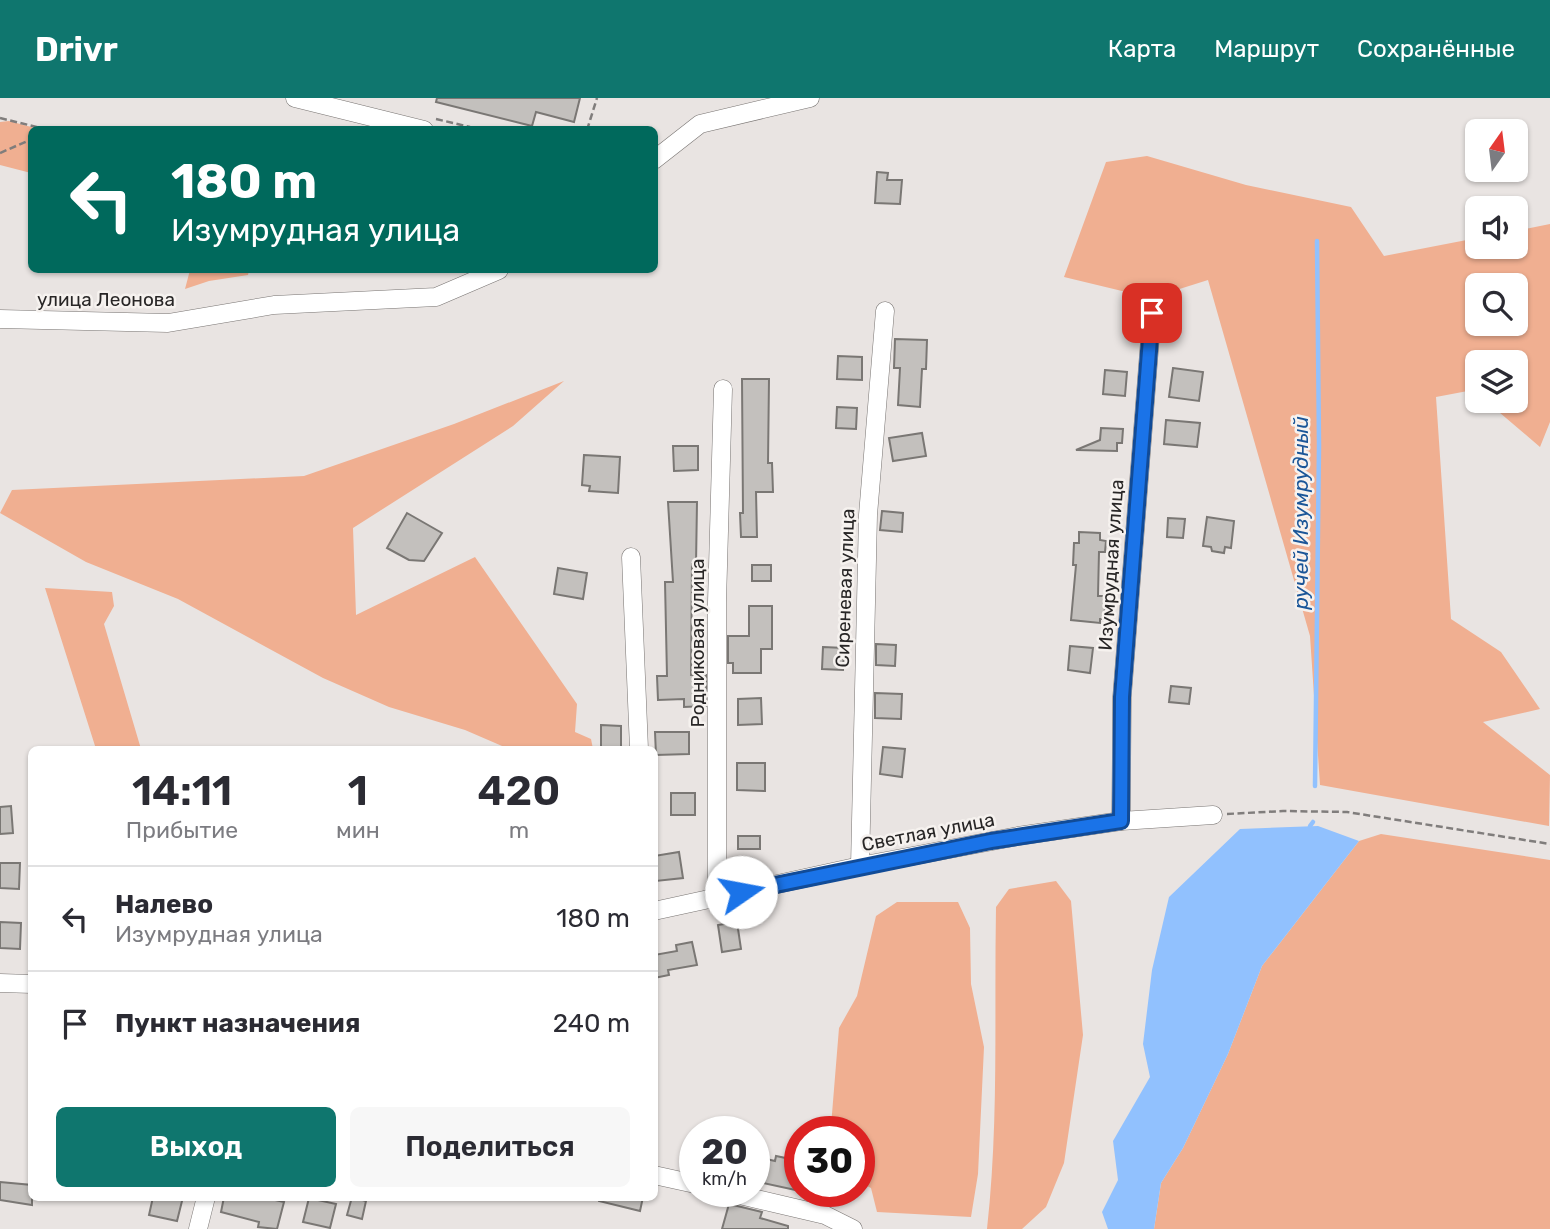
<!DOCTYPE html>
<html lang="ru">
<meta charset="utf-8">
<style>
:root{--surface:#fff;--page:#f7f7f7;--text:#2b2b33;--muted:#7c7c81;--line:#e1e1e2;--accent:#0f766e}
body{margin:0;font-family:Rubik,sans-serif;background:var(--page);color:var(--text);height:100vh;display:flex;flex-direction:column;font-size:26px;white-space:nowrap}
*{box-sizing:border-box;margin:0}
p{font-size:23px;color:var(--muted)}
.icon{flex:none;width:38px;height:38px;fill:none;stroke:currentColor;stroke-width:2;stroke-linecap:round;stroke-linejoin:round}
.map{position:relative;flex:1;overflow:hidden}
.panel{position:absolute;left:28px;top:648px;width:630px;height:455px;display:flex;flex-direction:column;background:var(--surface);border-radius:10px;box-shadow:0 2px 5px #0004}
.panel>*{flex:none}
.hud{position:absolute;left:28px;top:28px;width:630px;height:147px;border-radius:10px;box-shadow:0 2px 5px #0004;background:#00695c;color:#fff;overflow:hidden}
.needle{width:46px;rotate:14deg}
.fabs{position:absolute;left:1465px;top:21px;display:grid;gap:14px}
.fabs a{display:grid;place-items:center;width:63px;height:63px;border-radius:10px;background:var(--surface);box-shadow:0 2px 5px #0004;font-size:35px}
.speed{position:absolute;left:679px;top:1018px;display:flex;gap:14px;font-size:35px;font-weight:700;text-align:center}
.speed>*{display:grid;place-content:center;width:91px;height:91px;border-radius:50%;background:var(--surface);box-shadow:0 2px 5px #0004;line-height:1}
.speed small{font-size:18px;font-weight:400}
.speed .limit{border:10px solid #d22;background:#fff;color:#111}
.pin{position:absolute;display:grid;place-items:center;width:60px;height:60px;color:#fff;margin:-30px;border-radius:14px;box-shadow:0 4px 10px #0006}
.me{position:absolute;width:77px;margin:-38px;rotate:78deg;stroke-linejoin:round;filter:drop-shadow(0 0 5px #0008)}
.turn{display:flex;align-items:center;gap:24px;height:147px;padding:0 28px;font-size:32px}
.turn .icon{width:91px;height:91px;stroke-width:2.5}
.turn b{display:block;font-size:49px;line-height:60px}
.eta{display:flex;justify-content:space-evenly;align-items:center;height:119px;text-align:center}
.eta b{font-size:42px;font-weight:600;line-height:49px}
.button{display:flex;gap:14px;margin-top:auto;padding:14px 28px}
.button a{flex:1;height:80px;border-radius:10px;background:var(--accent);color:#fff;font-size:28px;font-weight:600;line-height:80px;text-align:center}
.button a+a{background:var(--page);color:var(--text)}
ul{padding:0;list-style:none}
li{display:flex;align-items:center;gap:21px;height:105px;padding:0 28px;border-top:2px solid var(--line)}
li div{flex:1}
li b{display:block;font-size:26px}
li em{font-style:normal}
header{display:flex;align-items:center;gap:42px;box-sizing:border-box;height:98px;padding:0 35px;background:var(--accent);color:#fff}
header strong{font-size:33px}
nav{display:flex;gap:38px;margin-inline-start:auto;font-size:24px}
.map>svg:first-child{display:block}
</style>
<header>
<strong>Drivr</strong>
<nav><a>Карта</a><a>Маршрут</a><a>Сохранённые</a></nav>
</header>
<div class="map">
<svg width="1550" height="1131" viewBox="0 0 1550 1131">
<rect width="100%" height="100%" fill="#e9e4e2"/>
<g fill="#f0af91" fill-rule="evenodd">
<path d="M9,23L39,31L32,32L31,75L0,67V24Z"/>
<path d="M1147,58L1246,87L1351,109L1384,158L1477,140V149H1516V133L1550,126V324L1540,349L1486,303H1516V264H1477V295L1473,292L1436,299L1451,521L1501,554L1540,611L1483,624L1550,677L1549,728L1320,687L1310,538L1208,182L1151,200L1064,179L1106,64ZM1477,187H1516V226H1477Z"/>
<path d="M190,172H249L248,177L209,183L185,191Z"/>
<path d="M564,283L513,328L353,430L356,517L475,459L577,606L575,634L591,641L593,651H509L465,632L389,609L323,580L178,501L86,464L0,415L12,392L304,378L454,326Z"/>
<path d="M45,490L112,494L114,508L104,526L141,651H96Z"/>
<path d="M1381,736L1550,762V1131H1154L1161,1085L1183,1050L1228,956L1262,868L1359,743Z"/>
<path d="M1056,783L1071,803L1083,937L1064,1065L1046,1109L1022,1131H987C999,1024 994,917 996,809L1009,791Z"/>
<path d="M897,804H958L970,830L971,886L984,949L978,1076L971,1119L877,1114L871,1090L859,1084V1034H809L831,1028L839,930L857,898L876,818Z"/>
</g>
<path fill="#91c1fe" d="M1318,728L1359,743L1262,868L1228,956L1183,1050L1161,1085L1154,1131H1108L1102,1114L1118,1082L1113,1043L1150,979L1143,946L1152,872L1169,799L1240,731Z"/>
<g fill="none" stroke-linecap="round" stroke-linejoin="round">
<g stroke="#91c1fe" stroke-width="4.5">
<path d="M1315,688L1319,347L1317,143"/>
<path d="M1310,728L1313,724"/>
</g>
</g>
<g fill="#c3c0bd" stroke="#7a7774" stroke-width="2">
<path d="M437,0H580L574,24L536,14L532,28L436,4Z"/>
<path d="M877,74L888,75L887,82H902L900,106L875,105Z"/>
<path d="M895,241L927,242L926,271H922L920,309L898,307L900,270H894Z"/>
<path d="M838,258L862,259V282L837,281Z"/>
<path d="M1173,270L1203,274L1199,303L1169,299Z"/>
<path d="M1105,272L1127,274L1125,298L1103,296Z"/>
<path d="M742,281H769L768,365H772L773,394H756L757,439H741L740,415H743Z"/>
<path d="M837,309L857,310L856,331L836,330Z"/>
<path d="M1166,322L1200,325L1197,349L1164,346Z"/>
<path d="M1101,330L1123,331L1122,345H1117V353L1076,352L1100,342Z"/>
<path d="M922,335L926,358L893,363L889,340Z"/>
<path d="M673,348H698V372L674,373Z"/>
<path d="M584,357L620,359L618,395L589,393L590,388L582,387Z"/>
<path d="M668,404H697L696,466H692L691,577H706V608L684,609V601L658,602L657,578H667L665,484H673Z"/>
<path d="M882,413L903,415L902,434L880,432Z"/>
<path d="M407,415L442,435L424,463L409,462L387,450Z"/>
<path d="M1207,419L1234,423L1231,450L1225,449L1224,455L1212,453L1211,449L1203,448Z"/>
<path d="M1168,420L1185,421L1183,440L1167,439Z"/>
<path d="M1079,434L1100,435V442L1106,443L1105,454H1099L1098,498H1106L1104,521H1100V525L1071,522L1076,467H1073L1074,445H1079Z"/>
<rect x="752" y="467" width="19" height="16"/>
<path d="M558,470L587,475L583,501L554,496Z"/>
<path d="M749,508H772V551H761V575H733V565H728V538H749Z"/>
<path d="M876,546L896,547L895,568L876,567Z"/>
<path d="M1070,548L1093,550L1090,575L1068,572Z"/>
<path d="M823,549L844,550L843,572L822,571Z"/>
<path d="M1171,588L1191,590L1189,606L1169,604Z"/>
<path d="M875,595L902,596L901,621L875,620Z"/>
<path d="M761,600L762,626L738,627V601Z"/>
<path d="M601,627L621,628V651H601Z"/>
<path d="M655,634H689V656L656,657Z"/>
<path d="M883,649L905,651L902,679L880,676Z"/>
<path d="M737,665H765V693L737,692Z"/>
<rect x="671" y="695" width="24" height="22"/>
<path d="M11,708L13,735L0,736V709Z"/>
<rect x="738" y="738" width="22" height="13"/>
<path d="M679,754L683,780L656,783L654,758Z"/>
<path d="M0,765H20L19,791L0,790Z"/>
<path d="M0,824L21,825L20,851L0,850Z"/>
<path d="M737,824L741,851L722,854L718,827Z"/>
<path d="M692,844L697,867L668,872L669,877L654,880V857L677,853L676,847Z"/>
<path d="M754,1058L775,1063L776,1058L800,1063V1093L754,1083Z"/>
<path d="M0,1084L32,1087V1107L0,1102Z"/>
<path d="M153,1099H183L177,1123L149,1117Z"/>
<path d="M224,1099H262L284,1104L277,1131L258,1129L259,1124L221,1114Z"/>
<path d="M352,1099L366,1103L362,1121L347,1117Z"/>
<path d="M599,1099H643L640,1113L599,1103Z"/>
<path d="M309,1100L336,1106L330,1130L303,1124Z"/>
<path d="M729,1106L762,1114L760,1120L788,1128V1131H722Z"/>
</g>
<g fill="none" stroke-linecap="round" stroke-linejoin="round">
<g stroke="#787472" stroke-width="19">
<g id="street">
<path d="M295,0L424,32"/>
<path d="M654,62L700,26L810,0"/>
<path d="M0,221L168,225L274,207L436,199L499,172"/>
<path d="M631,459L639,651"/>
<path d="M1121,723L1122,599L1152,215"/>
<path d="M860,768L868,417L885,213"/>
<path d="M717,800V504L723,291"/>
<path d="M654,813L860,768L1018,738L1121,723L1213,717"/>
<path d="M0,885L32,886"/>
<path d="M654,1077L695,1086"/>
<path d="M727,1094L825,1117L853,1131"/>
<path d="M198,1131L206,1099"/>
</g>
</g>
<g stroke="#807d7c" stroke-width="2.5" stroke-dasharray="7 3.5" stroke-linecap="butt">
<path d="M0,20L49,32"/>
<path d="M436,21L470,29"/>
<path d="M470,32H478"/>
<path d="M587,32L597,0"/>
<path d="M0,55L32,41"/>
<path d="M1227,716L1283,713L1347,714L1550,746"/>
</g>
<use href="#street" stroke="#fff" stroke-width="18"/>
</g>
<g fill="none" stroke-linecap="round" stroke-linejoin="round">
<g stroke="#114b97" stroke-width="18">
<path id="route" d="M741,794L991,743L1121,723L1122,599L1152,215"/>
</g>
<use href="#route" stroke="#1a73e8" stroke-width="12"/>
</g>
<g text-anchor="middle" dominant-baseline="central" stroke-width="5" stroke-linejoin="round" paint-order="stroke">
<g font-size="19" fill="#282626" stroke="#f6f2ef">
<text x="106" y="201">улица Леонова</text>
<text transform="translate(1111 467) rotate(-86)">Изумрудная улица</text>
<text transform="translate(845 490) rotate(-88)">Сиреневая улица</text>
<text transform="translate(697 545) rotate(-90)">Родниковая улица</text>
<text transform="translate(928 734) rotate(-11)">Светлая улица</text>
</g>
<g font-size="21" font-style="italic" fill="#1b5698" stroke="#f6f2ef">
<text transform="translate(1300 415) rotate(-90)">ручей Изумрудный</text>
</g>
</g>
</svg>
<div class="fabs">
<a><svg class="needle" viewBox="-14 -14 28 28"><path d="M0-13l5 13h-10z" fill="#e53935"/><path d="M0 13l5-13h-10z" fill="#7c7c81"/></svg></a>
<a><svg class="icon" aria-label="sound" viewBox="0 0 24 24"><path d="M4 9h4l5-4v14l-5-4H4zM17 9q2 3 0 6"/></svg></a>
<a><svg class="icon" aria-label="search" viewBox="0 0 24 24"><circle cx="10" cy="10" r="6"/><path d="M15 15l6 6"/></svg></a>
<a><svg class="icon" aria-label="layers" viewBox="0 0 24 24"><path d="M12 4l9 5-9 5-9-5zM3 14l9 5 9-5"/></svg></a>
</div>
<div class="speed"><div>20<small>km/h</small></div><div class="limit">30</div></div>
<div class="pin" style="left:1152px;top:215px;background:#d93025"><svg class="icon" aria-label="arrive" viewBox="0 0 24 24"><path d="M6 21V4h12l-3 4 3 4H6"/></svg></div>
<svg class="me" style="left:741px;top:794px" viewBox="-20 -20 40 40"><circle r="19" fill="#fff"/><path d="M0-13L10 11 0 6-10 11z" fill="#1a73e8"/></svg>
<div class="hud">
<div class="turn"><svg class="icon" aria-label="left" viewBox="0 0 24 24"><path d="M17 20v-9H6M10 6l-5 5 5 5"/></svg><div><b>180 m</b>Изумрудная улица</div></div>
</div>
<section class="panel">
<div class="eta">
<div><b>14:11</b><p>Прибытие</p></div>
<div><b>1</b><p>мин</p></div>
<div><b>420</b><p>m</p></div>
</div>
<ul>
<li><svg class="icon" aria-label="left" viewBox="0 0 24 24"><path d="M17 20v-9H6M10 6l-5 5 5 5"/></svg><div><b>Налево</b><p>Изумрудная улица</p></div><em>180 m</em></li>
<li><svg class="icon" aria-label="arrive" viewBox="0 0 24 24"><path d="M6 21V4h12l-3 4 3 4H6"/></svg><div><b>Пункт назначения</b></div><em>240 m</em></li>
</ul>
<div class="button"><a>Выход</a><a>Поделиться</a></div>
</section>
</div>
